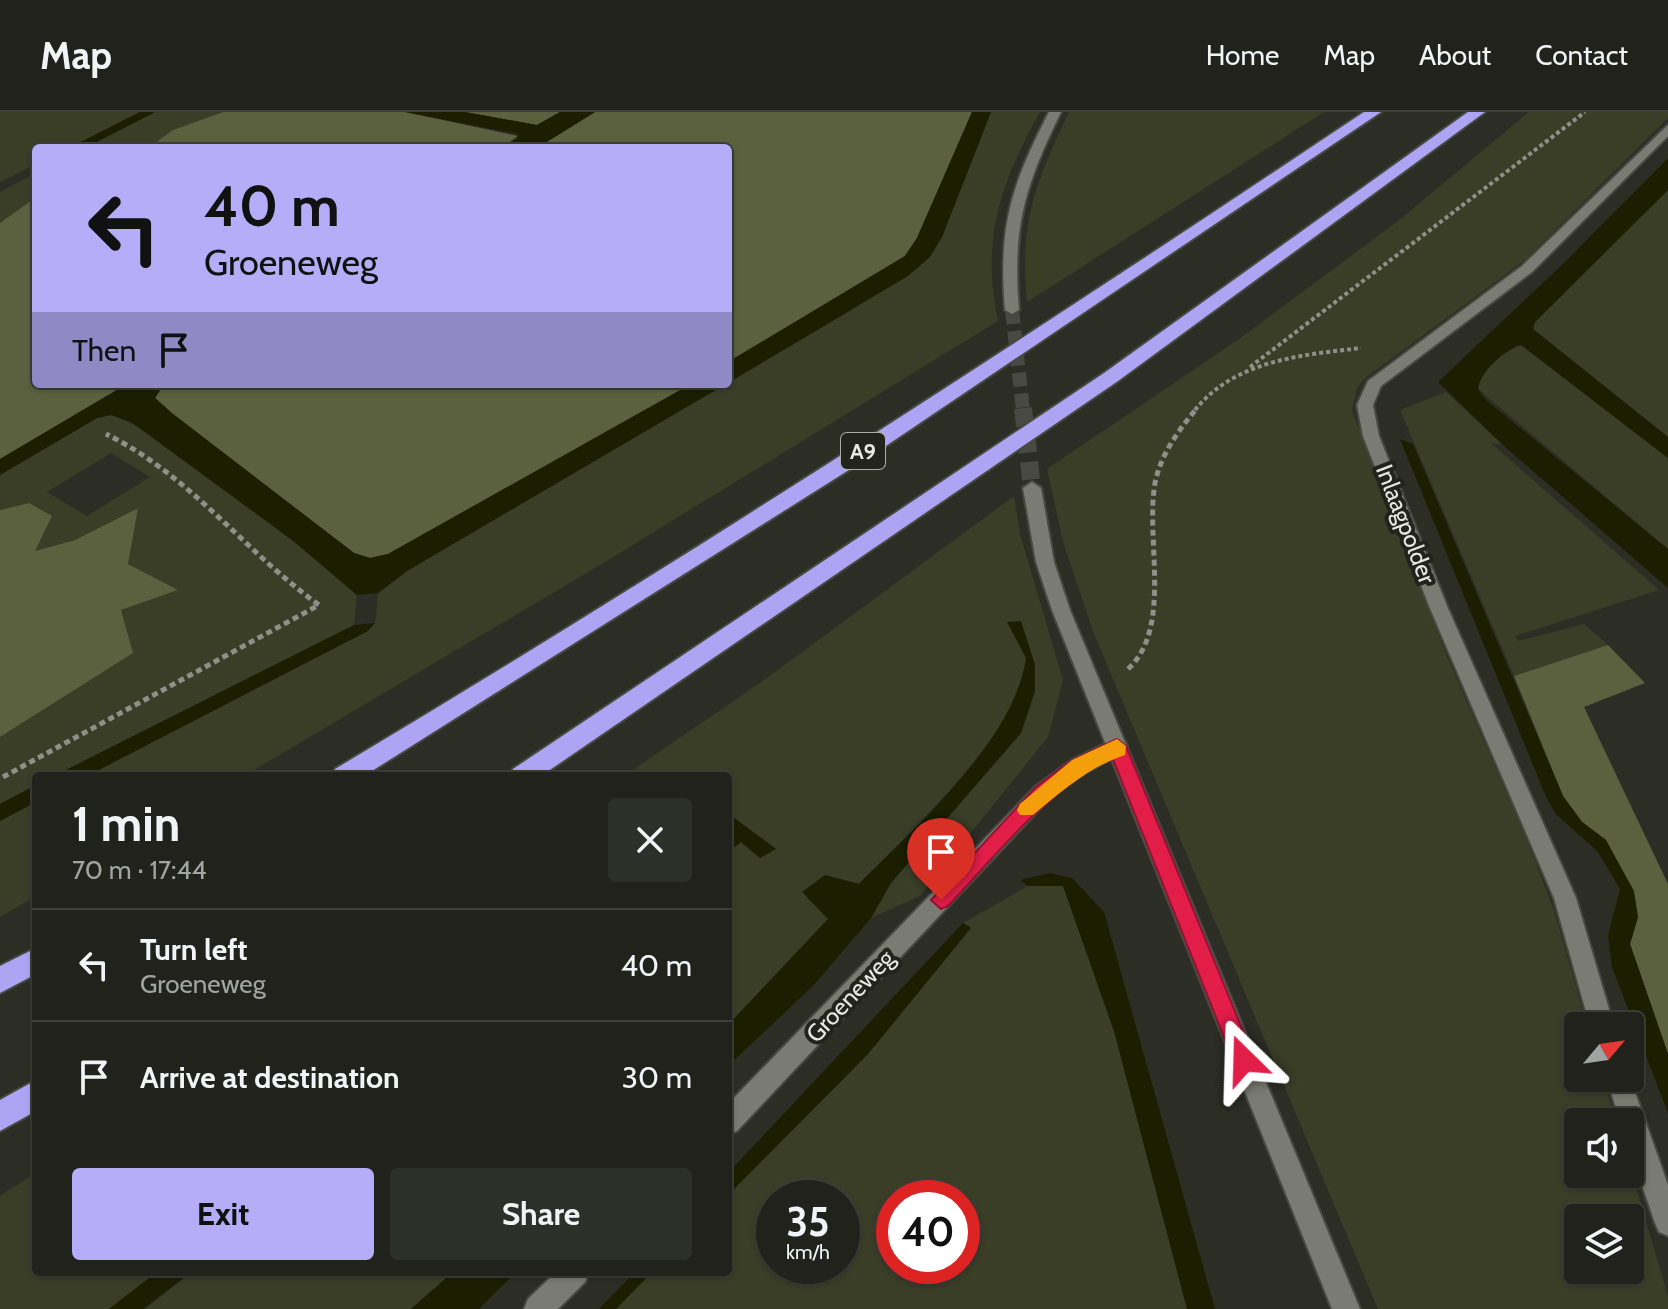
<!DOCTYPE html>
<meta charset="utf-8">
<style>
:root{--surface:#21221c;--page:#2d2f29;--text:#f1f3f6;--muted:#a2a4a3;--line:#3e3f3b;--accent:#b6acf8}
body{margin:0;font-family:Cabin,sans-serif;background:var(--page);color:var(--text);height:100vh;display:flex;flex-direction:column;font-size:30px;white-space:nowrap}
*{box-sizing:border-box;margin:0}
p{font-size:26px;color:var(--muted)}
.icon{flex:none;width:44px;height:44px;fill:none;stroke:currentColor;stroke-width:2;stroke-linecap:round;stroke-linejoin:round}
.map{position:relative;flex:1;overflow:hidden}
.details{position:absolute;left:32px;top:660px;width:700px;height:504px;display:flex;flex-direction:column;background:var(--surface);border-radius:8px;box-shadow:0 2px 6px #0004,0 0 0 2px var(--line)}
.details>*{flex:none}
.banner{position:absolute;left:32px;top:32px;width:700px;height:244px;border-radius:8px;box-shadow:0 2px 6px #0004,0 0 0 2px var(--line);background:#b6acf8;color:#111;overflow:hidden}
.needle{width:52px;rotate:61deg}
.tools{position:absolute;left:1564px;top:900px;display:grid;gap:16px}
.tools a{display:grid;place-items:center;width:80px;height:80px;border-radius:8px;background:var(--surface);box-shadow:0 2px 6px #0004,0 0 0 2px var(--line);font-size:40px}
.speed{position:absolute;left:756px;top:1068px;display:flex;gap:16px;font-size:40px;font-weight:700;text-align:center}
.speed>*{display:grid;place-content:center;width:104px;height:104px;border-radius:50%;background:var(--surface);box-shadow:0 2px 6px #0004,0 0 0 2px var(--line);line-height:1}
.speed small{font-size:20px;font-weight:400}
.speed .limit{border:12px solid #d22;background:#fff;color:#111}
.pin{position:absolute;display:grid;place-items:center;width:68px;height:68px;color:#fff;margin:-82px -34px;border-radius:50% 50% 50% 0;rotate:-45deg;box-shadow:0 0 8px #0007}
.pin .icon{rotate:45deg}
.me{position:absolute;width:88px;margin:-44px;rotate:338deg;stroke-linejoin:round;filter:drop-shadow(0 0 6px #0008)}
.turn{display:flex;align-items:center;gap:28px;height:168px;padding:0 40px;font-size:36px}
.turn .icon{width:104px;height:104px;stroke-width:2.5}
.turn b{display:block;font-size:56px;line-height:68px}
.then{display:flex;align-items:center;height:76px;padding:0 40px;background:#0003;gap:16px;font-size:30px}
.round{display:grid;place-items:center;flex:none;width:84px;height:84px;border-radius:8px;background:var(--page)}
.headline{display:flex;align-items:center;justify-content:space-between;height:136px;padding:0 40px}
h1{font-size:48px;font-weight:700;line-height:60px}
.action{display:flex;gap:16px;margin-top:auto;padding:16px 40px}
.action a{flex:1;height:92px;border-radius:8px;background:var(--accent);color:#111;font-size:32px;font-weight:700;line-height:92px;text-align:center}
.action a+a{background:var(--page);color:var(--text)}
ul{padding:0;list-style:none}
li{display:flex;align-items:center;gap:24px;height:112px;padding:0 40px;border-top:2px solid var(--line)}
li div{flex:1}
li b{display:block;font-size:30px}
li em{font-style:normal}
header{display:flex;align-items:center;gap:48px;box-sizing:border-box;height:112px;padding:0 40px;background:var(--surface);border-bottom:2px solid var(--line)}
header strong{font-size:38px}
nav{display:flex;gap:44px;margin-inline-start:auto;font-size:28px}
.map>svg:first-child{display:block}
</style>
<header>
<strong>Map</strong>
<nav><a>Home</a><a>Map</a><a>About</a><a>Contact</a></nav>
</header>
<div class="map">
<svg width="1668" height="1197" viewBox="0 0 1668 1197">
<rect width="100%" height="100%" fill="#2c2d25"/>
<g fill="#3a3e27" fill-rule="evenodd">
<path d="M0,0H140L69,36H36V52L0,70Z"/>
<path d="M155,0H223L173,18L148,36H85Z"/>
<path d="M991,0H1040C1000,73 981,125 998,209L605,450L244,664H87L367,519L375,511L378,481L407,459L855,196L942,125Z"/>
<path d="M1069,0H1324L1027,190C1019,109 1035,72 1069,0Z"/>
<path d="M1529,0H1668V6L1525,148L1364,267L1357,276L1352,298L1447,544L1525,723L1554,798L1587,914H1578V966H1603L1616,1010H1578V1062H1630V1055L1668,1184V1197H1378L1094,522L1064,433L1047,357L1239,227L1398,109ZM1578,1106H1630V1158H1578Z"/>
<path d="M36,61V85L0,111V80Z"/>
<path d="M1668,78V325L1533,217L1535,210Z"/>
<path d="M1521,233L1668,346V437L1478,277C1480,259 1504,238 1521,233Z"/>
<path d="M1446,280L1503,333L1491,331L1659,478L1515,524L1518,529L1584,512L1608,533L1514,564L1400,298Z"/>
<path d="M111,303C151,317 186,348 220,374C267,409 314,443 357,483L354,513L54,664H36V673L0,692V625L132,541L121,498L177,478L128,452L137,396L75,428L34,439L29,391L0,398V363L97,306ZM111,341L150,365L87,404L47,380Z"/>
<path d="M1014,384L1020,422L1063,568L1048,625L920,784L871,806L891,771L1021,621L1035,579V553L1020,509L1008,510C1012,521 1025,536 1026,548C1028,610 902,729 859,772L825,763L803,780L828,807L728,913V740L741,730L760,746L775,736L728,703V664H624L767,566Z"/>
<path d="M36,690V784L0,805V709Z"/>
<path d="M1045,772L1063,774L1114,919L1187,1197H616L652,1160H728V1083L868,942L971,815L963,811L1028,774ZM774,1086H842V1154H774ZM894,1086H962V1154H894Z"/>
<path d="M36,1061V1160H157L109,1197H0V1084Z"/>
<path d="M192,1160H453L411,1197H145Z"/>
</g>
<g fill="#5b613e">
<path d="M223,0H405L518,24L501,36H148L173,18Z"/>
<path d="M465,0H560L537,13Z"/>
<path d="M595,0H972L917,126L905,144L728,250V36H537Z"/>
<path d="M36,85V272H127L0,347V111Z"/>
<path d="M164,272H691L388,442L370,446L354,441L173,302L155,286Z"/>
<path d="M29,391L52,404L35,439L75,428L138,396L128,452L178,478L121,498L133,541L0,625V398Z"/>
<path d="M1608,533L1645,571L1584,595L1668,772V942L1630,832L1638,805L1606,728L1582,710L1563,684L1514,564Z"/>
</g>
<g fill="#1b1f00">
<path d="M140,0H155L85,36H69Z"/>
<path d="M405,0H465L537,13L560,0H595L537,36H501L517,27L518,22Z"/>
<path d="M972,0H991L942,125L930,145L908,164L728,271V250L905,144L917,126Z"/>
<path d="M1668,46V78L1535,210L1533,217L1668,325V346L1521,233C1505,238 1480,259 1478,277L1486,288L1668,437V476L1503,333L1438,270L1565,150Z"/>
<path d="M127,272H164L155,286L173,302L354,441L370,446L388,442L691,272H726L407,459L378,481L357,483L292,428L131,310L111,303L97,306L0,363V347Z"/>
<path d="M1400,327L1413,332L1563,684L1582,710L1606,728L1634,779L1638,805L1630,832L1668,942V1001L1612,855L1608,823L1620,777L1598,740L1555,701L1546,685Z"/>
<path d="M1021,509L1035,553V579L1021,621L891,771L871,806L813,874L730,952L728,913L828,807L802,780L825,763L859,772C916,714 1014,629 1026,546L1007,510Z"/>
<path d="M375,511L368,519L87,664H54L354,513Z"/>
<path d="M36,673V690L0,709V692Z"/>
<path d="M729,702L776,737L760,746L741,730L728,740V724L732,721L728,716Z"/>
<path d="M1050,761L1072,766L1104,800L1215,1197H1187L1114,919L1063,774H1028L1020,768Z"/>
<path d="M963,811L971,816L868,942L728,1083V1061Z"/>
<path d="M157,1160H191L143,1197H109Z"/>
<path d="M453,1160H516L479,1197H411Z"/>
<path d="M635,1160H652L616,1197H599Z"/>
</g>
<g fill="none" stroke-linecap="round" stroke-linejoin="round">
<path stroke="#484942" stroke-width="14" stroke-dasharray="14 7" stroke-linecap="butt" d="M1012,198L1023,298"/>
<path stroke="#484942" stroke-width="18" stroke-dasharray="18 9" stroke-linecap="butt" d="M1023,296L1032,376"/>
<g stroke="#474841" stroke-width="4">
<g id="minor">
<path d="M1668,13V24L1532,160L1381,274L1373,293L1379,324L1447,494L1576,786L1614,914H1590L1554,786L1429,494L1363,324L1357,293L1368,269L1522,154Z"/>
<path d="M1117,626L1124,628L1127,634L1124,640L1086,660L1050,686L737,1019L728,1022V992L1036,674L1072,648Z"/>
<path d="M1606,966H1630L1668,1073V1124L1659,1120L1655,1111L1630,1038V1010H1621Z"/>
<path d="M556,1160H589L585,1170L558,1197H524L528,1187Z"/>
</g>
</g>
<g stroke="#474841" stroke-width="4">
<g id="tertiary">
<path d="M1049,0H1061C1025,74 1012,114 1019,198L1012,202L1005,198C998,114 1011,74 1049,0Z"/>
<path d="M1032,370L1041,376L1054,450L1070,498L1360,1197H1332L1052,498L1036,450L1023,376Z"/>
</g>
</g>
<g stroke="#474841" stroke-width="4">
<g id="motorway">
<path d="M1364,0H1381L871,344L364,664H331L335,657C685,448 1026,226 1364,0Z"/>
<path d="M1468,0H1485L1118,269L541,664H509L513,657L1104,261Z"/>
<path d="M36,836V862L0,881V854Z"/>
<path d="M36,968V999L0,1019V988Z"/>
</g>
</g>
<g stroke="#8f908a" stroke-width="4" stroke-dasharray="4 3" stroke-linecap="butt">
<path d="M1250,255L1585,0"/>
<path d="M1195,298C1235,248 1302,243 1361,236"/>
</g>
<g stroke="#8f908a" stroke-width="5" stroke-dasharray="6 4" stroke-linecap="butt">
<path d="M1128,557C1173,516 1145,426 1155,371C1161,342 1178,319 1197,296"/>
<path d="M3,665L319,493C244,439 190,363 106,322"/>
</g>
<use href="#minor" fill="#7a7c73" fill-rule="evenodd"/>
<use href="#tertiary" fill="#7a7c73" fill-rule="evenodd"/>
<use href="#motorway" fill="#afa4f3" fill-rule="evenodd"/>
</g>
<path fill="#e11d48" stroke="#92132f" stroke-width="2" d="M1117,627L1126,634L1255,948L1252,955L1244,958L1236,955L1112,645C1045,680 999,740 948,794L941,797L931,788L1036,675L1072,648Z"/>
<path fill="#f59e0b" d="M1117,627L1126,634L1125,643C1089,655 1063,678 1033,703H1020L1017,698L1020,692L1072,648Z"/>
<g text-anchor="middle" dominant-baseline="central" stroke-width="8" stroke-linejoin="round" paint-order="stroke">
<rect fill="#22231c" stroke="#acada7" stroke-width="2" x="841" y="321" width="44" height="36" rx="6"/>
<g font-size="22" font-weight="bold" fill="#e7e8e3">
<text x="863" y="339">A9</text>
</g>
<g font-size="24" fill="#e7e8e3" stroke="#22231c">
<text transform="translate(1406 412) rotate(69)">Inlaagpolder</text>
<text transform="translate(850 884) rotate(-47)">Groeneweg</text>
</g>
</g>
</svg>
<div class="tools">
<a><svg class="needle" viewBox="-14 -14 28 28"><path d="M0-13l5 13h-10z" fill="#e53935"/><path d="M0 13l5-13h-10z" fill="#a2a4a3"/></svg></a>
<a><svg class="icon" aria-label="sound" viewBox="0 0 24 24"><path d="M4 9h4l5-4v14l-5-4H4zM17 9q2 3 0 6"/></svg></a>
<a><svg class="icon" aria-label="layers" viewBox="0 0 24 24"><path d="M12 4l9 5-9 5-9-5zM3 14l9 5 9-5"/></svg></a>
</div>
<div class="speed"><div>35<small>km/h</small></div><div class="limit">40</div></div>
<div class="pin" style="left:941px;top:788px;background:#d93025"><svg class="icon" aria-label="arrive" viewBox="0 0 24 24"><path d="M6 21V4h12l-3 4 3 4H6"/></svg></div>
<svg class="me" style="left:1244px;top:948px" viewBox="-20 -20 40 40"><path d="M0-17L14 15 0 8-14 15z" fill="#e11d48" stroke="#fff" stroke-width="4"/></svg>
<div class="banner">
<div class="turn"><svg class="icon" aria-label="left" viewBox="0 0 24 24"><path d="M17 20v-9H6M10 6l-5 5 5 5"/></svg><div><b>40 m</b>Groeneweg</div></div>
<div class="then">Then<svg class="icon" aria-label="arrive" viewBox="0 0 24 24"><path d="M6 21V4h12l-3 4 3 4H6"/></svg></div>
</div>
<section class="details">
<div class="headline"><div><h1>1 min</h1><p>70 m · 17:44</p></div><a class="round"><svg class="icon" aria-label="close" viewBox="0 0 24 24"><path d="M6 6l12 12M18 6L6 18"/></svg></a></div>
<ul>
<li><svg class="icon" aria-label="left" viewBox="0 0 24 24"><path d="M17 20v-9H6M10 6l-5 5 5 5"/></svg><div><b>Turn left</b><p>Groeneweg</p></div><em>40 m</em></li>
<li><svg class="icon" aria-label="arrive" viewBox="0 0 24 24"><path d="M6 21V4h12l-3 4 3 4H6"/></svg><div><b>Arrive at destination</b></div><em>30 m</em></li>
</ul>
<div class="action"><a>Exit</a><a>Share</a></div>
</section>
</div>
